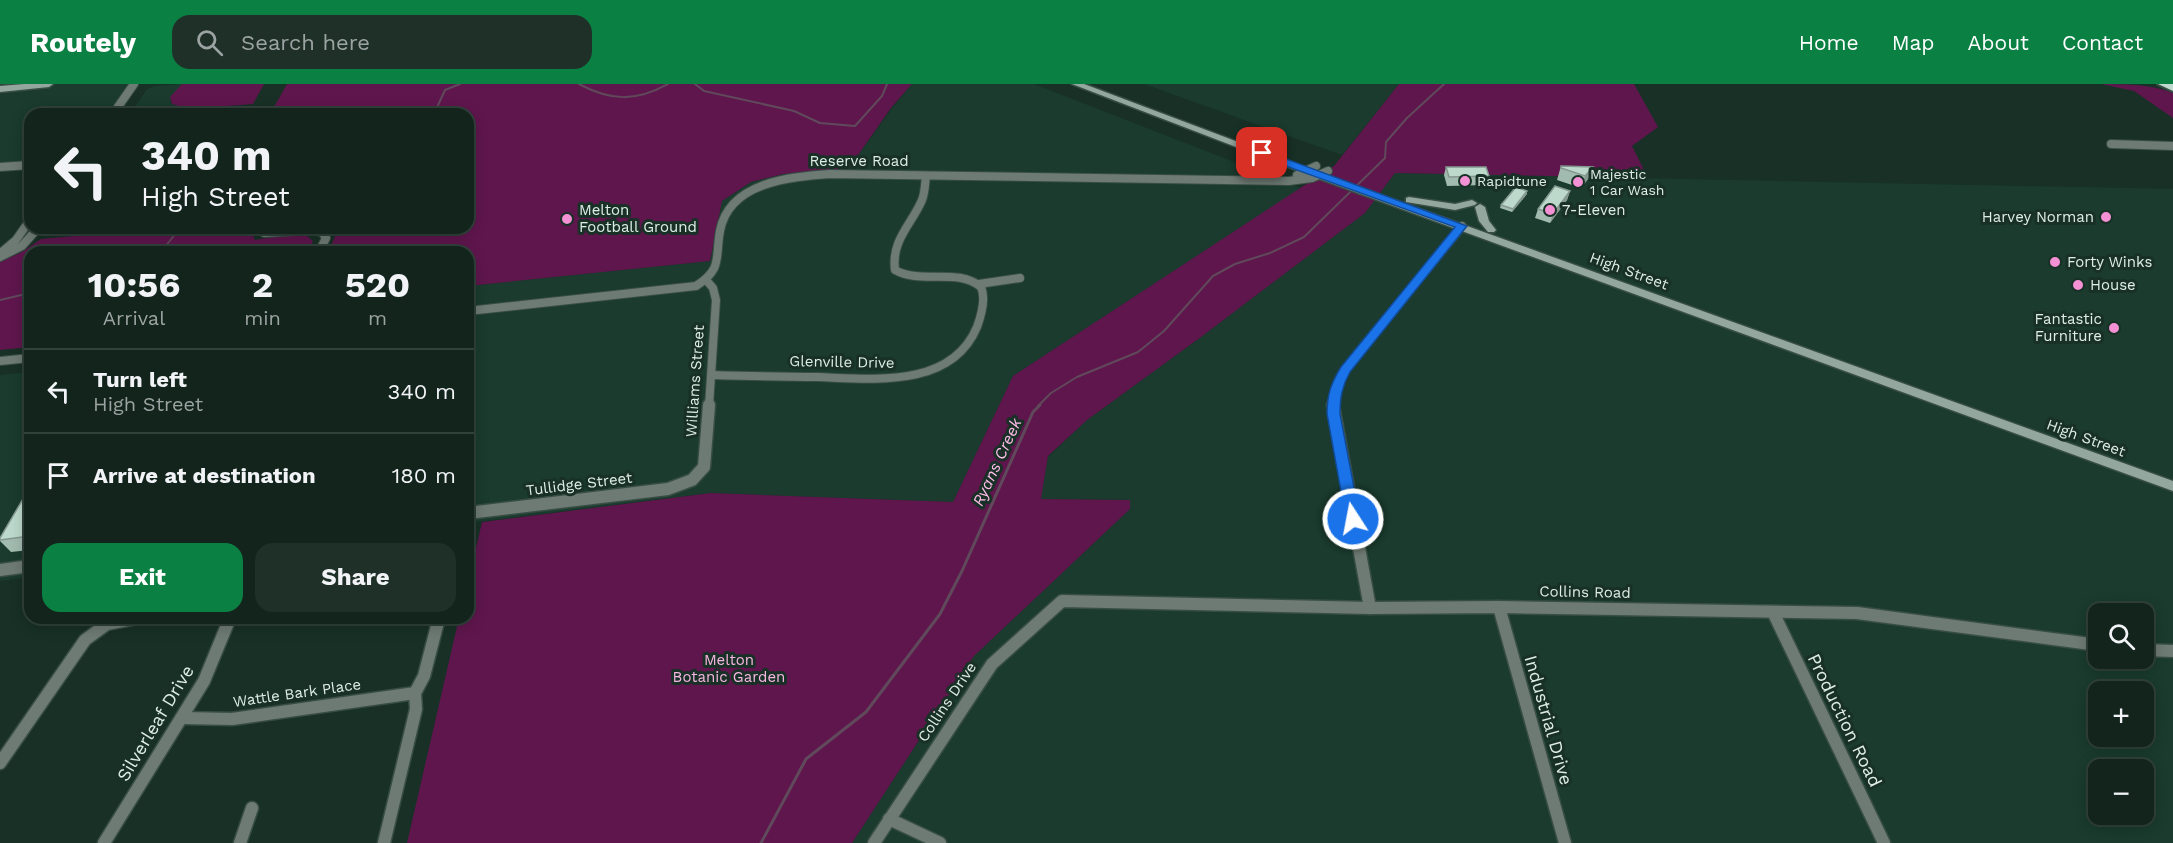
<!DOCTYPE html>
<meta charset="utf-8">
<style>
:root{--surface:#12241c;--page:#1f3029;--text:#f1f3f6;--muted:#9ca4a3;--line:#31413b;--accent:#0b8043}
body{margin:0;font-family:"Work Sans",sans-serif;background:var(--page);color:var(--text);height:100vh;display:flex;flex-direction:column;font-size:22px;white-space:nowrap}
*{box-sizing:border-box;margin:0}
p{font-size:20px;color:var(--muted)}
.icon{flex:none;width:33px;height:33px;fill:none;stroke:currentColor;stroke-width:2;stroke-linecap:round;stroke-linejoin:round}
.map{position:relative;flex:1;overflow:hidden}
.details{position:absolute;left:24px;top:162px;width:450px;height:378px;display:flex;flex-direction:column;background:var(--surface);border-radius:18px;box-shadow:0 3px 15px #0003,0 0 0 2px var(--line)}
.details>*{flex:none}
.top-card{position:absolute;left:24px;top:24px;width:450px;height:126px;border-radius:18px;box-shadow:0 3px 15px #0003,0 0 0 2px var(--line);background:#12241c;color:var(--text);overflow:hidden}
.fabs{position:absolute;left:2088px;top:519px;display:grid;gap:12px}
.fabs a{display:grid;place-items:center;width:66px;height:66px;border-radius:12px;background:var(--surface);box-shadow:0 3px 15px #0003,0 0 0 2px var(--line);font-size:30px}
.pin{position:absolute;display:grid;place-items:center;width:51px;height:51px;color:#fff;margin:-26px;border-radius:12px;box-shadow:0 3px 9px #0006}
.me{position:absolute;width:66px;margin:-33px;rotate:349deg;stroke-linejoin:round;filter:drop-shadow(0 0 4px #0008)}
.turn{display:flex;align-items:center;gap:21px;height:126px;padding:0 18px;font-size:27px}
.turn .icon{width:78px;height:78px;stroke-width:2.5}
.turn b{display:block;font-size:42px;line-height:51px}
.eta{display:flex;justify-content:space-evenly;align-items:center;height:102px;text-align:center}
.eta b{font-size:36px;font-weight:700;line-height:42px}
.primary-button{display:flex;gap:12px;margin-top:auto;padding:12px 18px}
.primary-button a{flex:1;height:69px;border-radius:18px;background:var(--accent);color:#fff;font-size:24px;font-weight:700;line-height:69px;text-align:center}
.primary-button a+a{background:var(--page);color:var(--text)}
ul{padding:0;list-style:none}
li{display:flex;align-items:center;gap:18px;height:84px;padding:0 18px;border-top:2px solid var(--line)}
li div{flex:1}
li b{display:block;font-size:22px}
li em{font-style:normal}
header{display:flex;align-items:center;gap:36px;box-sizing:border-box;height:84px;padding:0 30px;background:var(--accent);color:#fff}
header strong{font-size:28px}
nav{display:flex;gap:33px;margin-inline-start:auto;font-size:21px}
.search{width:420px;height:54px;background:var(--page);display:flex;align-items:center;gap:15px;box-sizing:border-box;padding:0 21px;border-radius:18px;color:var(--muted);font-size:22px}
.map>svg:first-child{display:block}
</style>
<header>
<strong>Routely</strong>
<div class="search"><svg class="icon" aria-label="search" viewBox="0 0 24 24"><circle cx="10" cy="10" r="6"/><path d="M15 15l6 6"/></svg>Search here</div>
<nav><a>Home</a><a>Map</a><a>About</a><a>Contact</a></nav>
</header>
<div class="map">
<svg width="2173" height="759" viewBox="0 0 2173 759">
<rect width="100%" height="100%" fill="#183026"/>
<g fill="#1a3b2e" fill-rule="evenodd">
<path d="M0,0H133L106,30H30V76L0,80Z"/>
<path d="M182,0L170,17L171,20L205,22L204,24L155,28L153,30H130L147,5L155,2Z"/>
<path d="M912,0H1034L1301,104L1013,292L953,418L711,409L468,439V202L710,177L722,117L751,98L783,90L849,84L892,24Z"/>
<path d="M1144,0H1399L1342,71Z"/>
<path d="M1395,89L2173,105V759H852L974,572L1130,425V416L1040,415L1048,373L1087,336L1201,253L1365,129ZM2098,530H2144V574H2098ZM2098,608H2144V652H2098ZM2098,686H2144V730H2098Z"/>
<path d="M30,288V493L0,497V291Z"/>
</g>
<g fill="#5f164d">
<path d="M182,0H264L253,20L228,22L223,30H200L204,22L177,24L179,22L172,20L170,13Z"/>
<path d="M287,0H912L891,24L849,84L783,90L751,98L722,117L710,177L468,202V168H328L339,144H468V30H270Z"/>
<path d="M1399,0H1634L1658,43L1632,62L1648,94L1395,89L1365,129L1201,253L1087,336L1048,372L1041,415L1130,416V425L974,572L852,759H407L459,534H468V498L482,438L711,409L953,418L1013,292L1334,82Z"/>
<path d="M2101,0C2126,0 2150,0 2173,9V34L2134,7Z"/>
<path d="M135,144H249L255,156L279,152H307L313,157L308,168H30V263L0,266V178L22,168L41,155L131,147Z"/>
</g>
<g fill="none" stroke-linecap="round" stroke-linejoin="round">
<g stroke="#60495b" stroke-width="2">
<path d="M579,0C611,17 636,18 668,0"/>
<path d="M695,0L704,7L794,27L820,39L855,42L882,12L887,0"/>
<path d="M434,30L445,6L460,0"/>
<path d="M161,168L180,144"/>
<path d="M0,216L30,209"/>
<path d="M1038,322L1051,309L1077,293L1138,268L1164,247L1213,192L1235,180L1270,169L1304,153L1385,74L1386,58L1407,34L1444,0"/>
</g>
<path stroke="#60495b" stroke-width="3" d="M761,759L806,675L866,628L940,530L962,487L1033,328L1040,321"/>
<g stroke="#384e45" stroke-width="10">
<g id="minor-far1">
<path d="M113,30L134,0"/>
<path d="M2111,60L2173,62"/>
<path d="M0,83L30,81"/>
<path d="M1297,91L1316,82"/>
<path d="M258,144L264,149L312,146L322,148L326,154L319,168"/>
<path d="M3,167L16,156L30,136"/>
<path d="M0,173L22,162L38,144"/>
<path d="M707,197L713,204L716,216L709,322"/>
<path d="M979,200L1020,194"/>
<path d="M468,227L696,202C723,185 715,174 720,147C729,98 790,93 830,90L1289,97L1312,94L1328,87"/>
<path d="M0,277L30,274"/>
<path d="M712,291C747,292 782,293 818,293C872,295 951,305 977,243C981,232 986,214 981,203C957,183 922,201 895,186C891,156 912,140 922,116C925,109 925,99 926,92"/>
<path d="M1334,322L1333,314L1345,286L1462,142"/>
</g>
</g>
<g stroke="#384e45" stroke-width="15">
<g id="minor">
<path d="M1333,321L1370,524"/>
<path d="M468,429L668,405L692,396L704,383L709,321"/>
<path d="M0,486L30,482"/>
<path d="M1499,523L1565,759"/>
<path d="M1773,528L1884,759"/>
<path d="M2144,566L2173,567"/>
<path d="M183,634L232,635L415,609"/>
<path d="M0,679L85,556L107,540L138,534"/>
<path d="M889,735L940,759"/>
<path d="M104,759L204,597L230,534"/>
<path d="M240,759L252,724"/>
<path d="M384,759L416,625L415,609L424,592L439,534"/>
<path d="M874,759L992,580L1062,517L1370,524L1499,523L1857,529L2098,561"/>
</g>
</g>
<g stroke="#384e45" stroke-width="3">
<g id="secondary">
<path d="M24,0H53L49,3L0,8V2Z"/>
<path d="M1072,0H1084L1323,90L2173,397V407L1317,94Z"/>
<path d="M1409,113L1455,120L1472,116L1477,119L1475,121L1455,126L1406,118V114Z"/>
<path d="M1480,120L1485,123L1489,137L1496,146L1494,148H1488L1479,137L1475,123Z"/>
</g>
</g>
<g stroke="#384e45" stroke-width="4">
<path id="trunk" d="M2158,0H2173V7Z"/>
</g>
<use href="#minor-far1" stroke="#6e7a74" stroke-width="8"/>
<use href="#minor" stroke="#6e7a74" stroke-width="12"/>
<use href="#secondary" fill="#94a79e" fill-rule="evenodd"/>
<use href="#trunk" fill="#bfdace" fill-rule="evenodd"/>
</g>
<g fill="#a2bbaf">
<path d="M1561,82L1593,83L1588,95L1581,104L1557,96Z"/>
<path d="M1446,83L1489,92L1486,101L1447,102L1444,91Z"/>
<path d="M1570,107L1567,116L1550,139L1535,134L1538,125Z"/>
<path d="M1527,110L1512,128L1500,124L1501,121Z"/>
<path d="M30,403V466L11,468L0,457V456Z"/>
</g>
<g fill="#84988f">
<path d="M1593,83L1588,95L1581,104L1585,92Z"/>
<path d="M1527,107V110L1512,128L1513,125Z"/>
<path d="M1570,107L1567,116L1550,139L1553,130Z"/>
</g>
<g fill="#bcd9cc" stroke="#84988f" stroke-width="1.5">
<path d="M1561,82L1593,83L1585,92L1561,84Z"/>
<path d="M1446,83H1486L1489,92L1449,93Z"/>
<path d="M1555,102L1570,107L1553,130L1538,125Z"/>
<path d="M1516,103L1527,107L1513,125L1501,121Z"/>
<path d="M30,403V452L0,456V454Z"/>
</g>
<path fill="#1a73e8" stroke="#114b97" stroke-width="1.5" d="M1262,66L1467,142L1350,288C1342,302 1340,314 1340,330L1360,435L1353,440L1346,435L1327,330C1327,311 1331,299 1341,283L1455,143L1258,72L1256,69Z"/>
<g fill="#f491d4" stroke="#183026" stroke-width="2">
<circle cx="1465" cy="97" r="6"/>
<circle cx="1578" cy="98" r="6"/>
<circle cx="1550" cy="126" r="6"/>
<circle cx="2106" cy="133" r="6"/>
<circle cx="567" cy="135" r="6"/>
<circle cx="2055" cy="178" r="6"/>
<circle cx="2078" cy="201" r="6"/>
<circle cx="2114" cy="244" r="6"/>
</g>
<g text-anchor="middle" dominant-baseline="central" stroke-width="6" stroke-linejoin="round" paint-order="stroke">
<g font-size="14" fill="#deede6" stroke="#183026" text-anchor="start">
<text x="1590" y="90">Majestic<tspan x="1590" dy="16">1 Car Wash</tspan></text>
<text x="1477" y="97">Rapidtune</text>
</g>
<g font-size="15" fill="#deede6" stroke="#183026">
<text x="859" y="77">Reserve Road</text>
<text transform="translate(1629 187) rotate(20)">High Street</text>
<text transform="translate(842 278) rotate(1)">Glenville Drive</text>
<text transform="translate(695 297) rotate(-86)">Williams Street</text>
<text transform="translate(2086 354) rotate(20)">High Street</text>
<text transform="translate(579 400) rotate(-7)">Tullidge Street</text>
<text transform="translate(1585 508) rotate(1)">Collins Road</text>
<text transform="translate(297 609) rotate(-8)">Wattle Bark Place</text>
<text transform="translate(947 618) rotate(-56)">Collins Drive</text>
</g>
<g font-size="15" fill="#deede6" stroke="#183026" text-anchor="start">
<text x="579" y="126">Melton<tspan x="579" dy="17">Football Ground</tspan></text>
<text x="1562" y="126">7-Eleven</text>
<text x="2094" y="133" text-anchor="end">Harvey Norman</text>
<text x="2067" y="178">Forty Winks</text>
<text x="2090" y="201">House</text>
<text x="2102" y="235" text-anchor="end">Fantastic<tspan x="2102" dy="17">Furniture</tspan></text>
</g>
<g font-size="15" fill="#f9b6e2" stroke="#183026">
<text x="729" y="576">Melton<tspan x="729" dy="17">Botanic Garden</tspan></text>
</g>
<g font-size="16" font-style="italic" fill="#ffbce8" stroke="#183026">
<text transform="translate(997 378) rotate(-65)">Ryans Creek</text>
</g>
<g font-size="18" fill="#deede6" stroke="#183026">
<text transform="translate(1549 636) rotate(74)">Industrial Drive</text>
<text transform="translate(1845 636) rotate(64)">Production Road</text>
<text transform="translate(155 639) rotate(-59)">Silverleaf Drive</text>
</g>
</g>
</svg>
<div class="fabs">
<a><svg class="icon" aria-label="search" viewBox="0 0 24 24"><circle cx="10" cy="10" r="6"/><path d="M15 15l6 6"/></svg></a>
<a>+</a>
<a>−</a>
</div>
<div class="pin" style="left:1262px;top:69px;background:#d93025"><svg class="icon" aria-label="arrive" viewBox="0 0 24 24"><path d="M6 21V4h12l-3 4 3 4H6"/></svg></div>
<svg class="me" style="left:1353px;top:435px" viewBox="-20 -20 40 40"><circle r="17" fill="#1a73e8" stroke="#fff" stroke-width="3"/><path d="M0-11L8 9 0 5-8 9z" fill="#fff"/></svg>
<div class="top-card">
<div class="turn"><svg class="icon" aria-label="left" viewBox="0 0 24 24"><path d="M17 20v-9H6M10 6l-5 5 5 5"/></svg><div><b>340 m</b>High Street</div></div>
</div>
<section class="details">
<div class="eta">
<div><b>10:56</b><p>Arrival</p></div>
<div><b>2</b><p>min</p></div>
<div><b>520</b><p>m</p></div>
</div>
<ul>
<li><svg class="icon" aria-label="left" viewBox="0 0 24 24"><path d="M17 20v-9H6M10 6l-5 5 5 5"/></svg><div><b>Turn left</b><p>High Street</p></div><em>340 m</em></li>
<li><svg class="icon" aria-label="arrive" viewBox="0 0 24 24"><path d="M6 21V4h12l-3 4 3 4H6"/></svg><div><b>Arrive at destination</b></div><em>180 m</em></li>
</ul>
<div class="primary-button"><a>Exit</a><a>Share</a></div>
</section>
</div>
